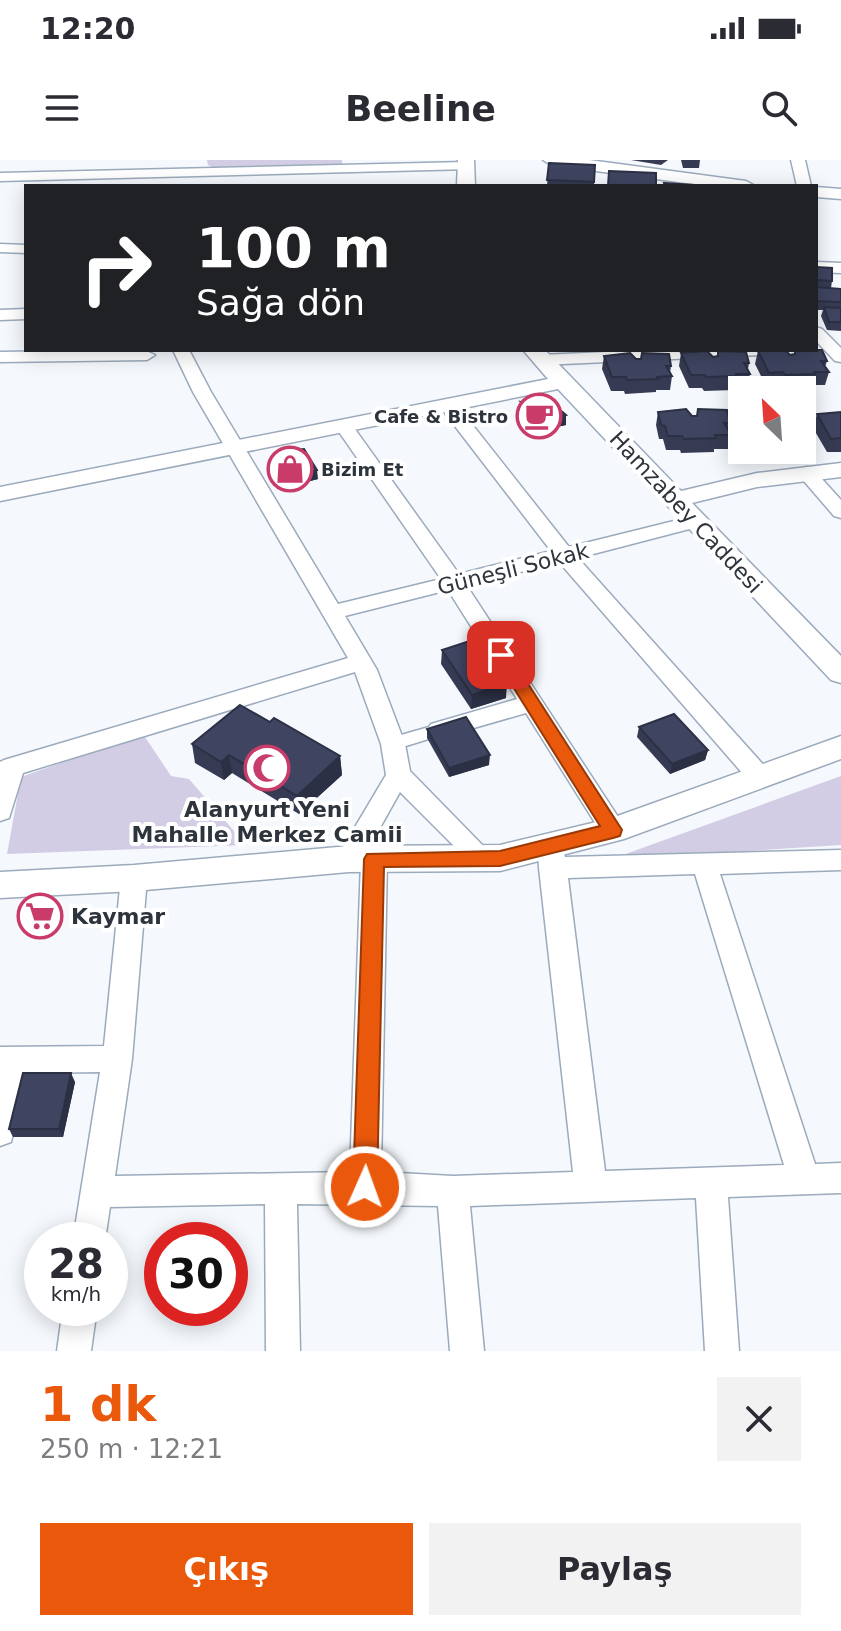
<!DOCTYPE html>
<html lang="tr">
<meta charset="utf-8">
<style>
:root{--surface:#fff;--page:#f2f2f3;--text:#2b2b33;--muted:#7c7c81;--accent:#ea580c}
body{margin:0;font-family:"DejaVu Sans",sans-serif;background:var(--page);color:var(--text);height:100vh;display:flex;flex-direction:column;font-size:30px;white-space:nowrap}
*{box-sizing:border-box;margin:0}
p{font-size:26px;color:var(--muted)}
.icon{flex:none;width:44px;height:44px;fill:none;stroke:currentColor;stroke-width:2;stroke-linecap:round;stroke-linejoin:round}
.map{position:relative;height:1191px;overflow:hidden}
.drawer{display:flex;flex-direction:column;background:var(--surface);flex:1}
.drawer>*{flex:none}
.hud{position:absolute;left:24px;top:24px;width:794px;height:168px;border-radius:0px;box-shadow:0 4px 20px #0003;background:#202124;color:#fff;overflow:hidden}
.needle{width:52px;rotate:335deg}
.controls{position:absolute;left:728px;top:216px;display:grid;gap:16px}
.controls a{display:grid;place-items:center;width:88px;height:88px;border-radius:0px;background:var(--surface);box-shadow:0 4px 20px #0003;font-size:40px}
.speed{position:absolute;left:24px;top:1062px;display:flex;gap:16px;font-size:40px;font-weight:700;text-align:center}
.speed>*{display:grid;place-content:center;width:104px;height:104px;border-radius:50%;background:var(--surface);box-shadow:0 4px 20px #0003;line-height:1}
.speed small{font-size:20px;font-weight:400}
.speed .limit{border:12px solid #d22;background:#fff;color:#111}
.pin{position:absolute;display:grid;place-items:center;width:68px;height:68px;color:#fff;margin:-34px;border-radius:16px;box-shadow:0 4px 12px #0006}
.me{position:absolute;width:88px;margin:-44px;rotate:2deg;stroke-linejoin:round;filter:drop-shadow(0 0 6px #0008)}
.turn{display:flex;align-items:center;gap:28px;height:168px;padding:0 40px;font-size:36px}
.turn .icon{width:104px;height:104px;stroke-width:2.5}
.turn b{display:block;font-size:56px;line-height:68px}
.round{display:grid;place-items:center;flex:none;width:84px;height:84px;border-radius:0px;background:var(--page)}
.head{display:flex;align-items:center;justify-content:space-between;height:136px;padding:0 40px}
h1{font-size:48px;font-weight:800;line-height:60px;color:var(--accent)}
.primary-button{display:flex;gap:16px;margin-top:auto;padding:16px 40px}
.primary-button a{flex:1;height:92px;border-radius:0px;background:var(--accent);color:#fff;font-size:32px;font-weight:800;line-height:92px;text-align:center}
.primary-button a+a{background:var(--page);color:var(--text)}
.status{display:flex;justify-content:space-between;align-items:center;height:56px;padding:0 40px;background:var(--surface);direction:ltr}
.status svg{height:22px;fill:currentColor}
header{display:flex;justify-content:space-between;align-items:center;height:104px;padding:0 40px;background:var(--surface);font-size:36px;font-weight:800}
.map>svg:first-child{display:block}
</style>
<div class="status"><b>12:20</b><svg viewBox="0 0 49 12"><path d="M0 12V9h3v3zM5 12V6h3v6zM10 12V3h3v9zM15 12V0h3v12zM26 1h20v11H26zM47 4h2v5h-2z"/></svg></div>
<header><svg class="icon" aria-label="menu" viewBox="0 0 24 24"><path d="M4 6h16M4 12h16M4 18h16"/></svg>Beeline<svg class="icon" aria-label="search" viewBox="0 0 24 24"><circle cx="10" cy="10" r="6"/><path d="M15 15l6 6"/></svg></header>
<div class="map">
<svg width="841" height="1191" viewBox="0 0 841 1191">
<rect width="100%" height="100%" fill="#f5f9fd"/>
<g fill="#d2cce4">
<path d="M207,0H342V6L218,10L208,5Z"/>
<path d="M143,574L171,616L189,619L246,685L7,694L21,617Z"/>
<path d="M841,616V685L609,700Z"/>
</g>
<g fill="none" stroke-linecap="round" stroke-linejoin="round">
<g stroke="#9baabc" stroke-width="3">
<path id="pedestrian" d="M429,567L435,569L438,573L435,577L393,590L384,584L387,579Z"/>
</g>
<g stroke="#9baabc" stroke-width="3">
<g id="minor">
<path d="M791,0H805L811,26H797Z"/>
<path d="M466,2L473,6L471,9L0,21V13Z"/>
<path d="M0,84L26,85V93L0,92Z"/>
<path d="M816,102L841,103V113L816,112Z"/>
<path d="M26,149V159L0,160V150Z"/>
<path d="M816,167L822,169L841,188V202L835,201L816,181Z"/>
<path d="M144,190L155,195L147,200L0,202V192Z"/>
<path d="M173,190H189L211,232L338,444L441,419L337,269L346,264L352,265L459,414L551,391L441,248L450,243L456,244L569,387L694,356L704,362L701,366L578,398L768,610L771,616L768,622L759,625L750,622L559,402L467,426L622,663L626,670L622,677L613,680L604,677L526,553L439,578L431,576L427,570L431,564L517,539L448,430L345,456L377,510L405,584L410,611L495,698L491,705L482,708L473,705L400,632L367,691L374,689L383,692L387,699L381,1012L453,1016L573,1012L539,708L538,688L542,681L551,678L560,681L565,697L841,690V710L720,714L815,1004L841,1003V1033L728,1037L739,1191H705L696,1038L470,1046L484,1191H450L438,1046L297,1044L300,1191H266L265,1044L110,1047L105,1080H73L100,912L28,913L11,982L0,986V887L104,886L121,718L125,711L134,708L143,711L147,718L132,899L115,1016L350,1012L361,701L358,706L349,709L340,706L336,699L386,615L381,584L355,512L23,613L9,658L0,661V602L4,600L348,498L193,232ZM695,714L784,1005L605,1011L568,718Z"/>
<path d="M650,190H769L761,195L541,205L533,200L541,195Z"/>
<path d="M806,307L813,309L841,340V358L834,356L797,313Z"/>
<path d="M63,1148H97L91,1191H57Z"/>
</g>
</g>
<g stroke="#9baabc" stroke-width="3">
<g id="tertiary">
<path d="M458,0H474L475,26H457Z"/>
<path d="M543,0H589L746,21L755,26H708L551,5Z"/>
<path d="M816,27L841,29V39L816,37Z"/>
<path d="M523,190H545L681,331L757,313L841,303V317L757,327L692,343L841,496V523L831,520L558,229L0,341V327L548,219Z"/>
<path d="M841,576V599L624,679L500,711L349,712L134,731L0,738V712L134,705L349,686L500,685L609,659Z"/>
</g>
</g>
<use href="#pedestrian" fill="#fff" fill-rule="evenodd"/>
<use href="#minor" fill="#fff" fill-rule="evenodd"/>
<use href="#tertiary" fill="#fff" fill-rule="evenodd"/>
</g>
<g fill="#363b53">
<path d="M631,0H668L661,5Z"/>
<path d="M681,0H700L699,8H683Z"/>
<path d="M549,3L595,5L594,26H547Z"/>
<path d="M816,107L832,121L831,128L841,129V171L827,170L821,156L823,150H816Z"/>
<path d="M795,190L827,201L825,207L829,212L825,225H812V228L782,229L780,226H766L755,204L758,191L790,195L794,194Z"/>
<path d="M681,193L713,197L749,203L748,209L750,214L747,227H734V230L704,231L702,228H689L679,206Z"/>
<path d="M604,196L636,199L671,206L670,213L672,216L670,230H656V232L625,234L624,231H611L602,209Z"/>
<path d="M521,242L566,255V265L538,271L521,251Z"/>
<path d="M802,249L810,262L809,268L812,274L809,287L802,288Z"/>
<path d="M742,250V280L734,264L737,251Z"/>
<path d="M658,252L692,256L730,263L728,270L731,275L728,289H714V292L681,293L680,290H666L663,279H659L656,265Z"/>
<path d="M841,252V292H827L813,268L817,254Z"/>
<path d="M761,290H795L762,292Z"/>
<path d="M276,306L318,319L283,328L277,315Z"/>
<path d="M442,490L506,538L471,549L441,504Z"/>
<path d="M270,562L340,596L342,615L299,654L232,613L224,620L195,603L192,584Z"/>
<path d="M639,567L708,590L705,600L670,614L637,577Z"/>
<path d="M427,569L489,605L449,617L427,578Z"/>
<path d="M75,922L63,977H13L9,969Z"/>
</g>
<g fill="#2c3044">
<path d="M566,255V265L538,271V262Z"/>
<path d="M317,310L318,319L283,328L282,319Z"/>
<path d="M507,523L506,538L471,549L472,535Z"/>
<path d="M708,590L705,600L670,614L672,604Z"/>
<path d="M229,595L232,613L224,620L221,602Z"/>
<path d="M490,595L489,605L449,617V608Z"/>
<path d="M340,596L342,615L299,654L297,636Z"/>
<path d="M71,913L75,922L63,977L59,969Z"/>
</g>
<g fill="#3f4561" stroke="#2c3044" stroke-width="2">
<path d="M549,3L595,5L594,22L547,20Z"/>
<path d="M609,11L656,13V26H608Z"/>
<path d="M664,23L711,26H665Z"/>
<path d="M816,107L832,108V121L816,120Z"/>
<path d="M816,127L841,129V142L816,141Z"/>
<path d="M824,147L841,148V162H829Z"/>
<path d="M769,190H785L790,195L795,194V190H822L827,201H821L829,212H814L815,214L785,215L783,212L769,213L758,191Z"/>
<path d="M707,191L713,197L718,196V191L746,192L749,203H744L750,214H736L737,216L706,217L705,215H691L681,193Z"/>
<path d="M630,193L636,199H641L642,193L669,194L671,206H666L672,216L657,217L658,219L627,220L626,217H612L604,196Z"/>
<path d="M521,242L560,250L566,255L538,262Z"/>
<path d="M686,249L692,256H697L698,249L727,250L730,263H724L731,275H715L716,278L684,279L682,276H668L665,266L661,265L658,252Z"/>
<path d="M802,249H806L810,262H805L812,274H802Z"/>
<path d="M742,250V260L737,251Z"/>
<path d="M841,252V278L831,279L817,254Z"/>
<path d="M304,289L317,310L282,319L276,306L294,290Z"/>
<path d="M476,479L507,523L472,535L442,490Z"/>
<path d="M240,545L270,562L274,558L340,596L297,636L229,595L221,602L192,584Z"/>
<path d="M674,554L708,590L672,604L639,567Z"/>
<path d="M466,557L490,595L449,608L427,569Z"/>
<path d="M23,913H71L59,969H9Z"/>
</g>
<path fill="#ea580c" stroke="#983908" stroke-width="2" d="M501,490L507,491L622,670L620,676L613,678L500,706L384,707L377,1027L373,1035L365,1039L356,1035L353,1027L364,699L367,694L500,691L600,666L493,495Z"/>
<defs>
<g id="cafe-ring" transform="scale(2.3)"><circle r="9.5" fill="#fff" stroke="#c93b69" stroke-width="1.5"/><path d="M-5.5-4.5H6V0H3Q3 3.5 0 3.5H-2.5Q-5.5 3.5-5.5 0ZM3-3.2v2h1.7v-2ZM-6 4.5H4V6H-6Z" fill="#c93b69"/></g>
<g id="shop-ring" transform="scale(2.3)"><circle r="9.5" fill="#fff" stroke="#c93b69" stroke-width="1.5"/><path d="M-5-2.5h2.3a2.7 3.5 0 0 1 5.4 0H5L5.5 6h-11ZM-1.5-2.5h3a1.5 2.3 0 0 0-3 0Z" fill="#c93b69"/></g>
<g id="mosque-ring" transform="scale(2.3)"><circle r="9.5" fill="#fff" stroke="#c93b69" stroke-width="1.5"/><path d="M3.5-4.9A6 6 0 1 0 3.5 4.9A5 5 0 1 1 3.5-4.9Z" fill="#c93b69"/></g>
<g id="supermarket-ring" transform="scale(2.3)"><circle r="9.5" fill="#fff" stroke="#c93b69" stroke-width="1.5"/><path d="M-6-5.5h2.5l.6 2H6L4.5 2H-2.5L-4.4-4H-6ZM-1.5 3.2a1.3 1.3 0 1 0 .1 0ZM3 3.2a1.3 1.3 0 1 0 .1 0Z" fill="#c93b69"/></g>
</defs>
<g fill-rule="evenodd">
<use href="#cafe-ring" x="539" y="256"/>
<use href="#shop-ring" x="290" y="309"/>
<use href="#mosque-ring" x="267" y="608"/>
<use href="#supermarket-ring" x="40" y="756"/>
</g>
<g text-anchor="middle" dominant-baseline="central" stroke-width="8" stroke-linejoin="round" paint-order="stroke">
<g font-size="18" font-weight="bold" fill="#2e343c" stroke="#fff" text-anchor="end">
<text x="508" y="256">Cafe &amp; Bistro</text>
<text x="321" y="309" text-anchor="start">Bizim Et</text>
</g>
<g font-size="22" fill="#2e343c" stroke="#fff">
<text transform="translate(686 352) rotate(47)">Hamzabey Caddesi</text>
<text transform="translate(513 409) rotate(-14)">Güneşli Sokak</text>
</g>
<g font-size="22" font-weight="bold" fill="#2e343c" stroke="#fff">
<text x="267" y="649">Alanyurt Yeni<tspan x="267" dy="25">Mahalle Merkez Camii</tspan></text>
<text x="71" y="756" text-anchor="start">Kaymar</text>
</g>
</g>
</svg>
<div class="controls">
<a><svg class="needle" viewBox="-14 -14 28 28"><path d="M0-13l5 13h-10z" fill="#e53935"/><path d="M0 13l5-13h-10z" fill="#7c7c81"/></svg></a>
</div>
<div class="speed"><div>28<small>km/h</small></div><div class="limit">30</div></div>
<div class="pin" style="left:501px;top:495px;background:#d93025"><svg class="icon" aria-label="arrive" viewBox="0 0 24 24"><path d="M6 21V4h12l-3 4 3 4H6"/></svg></div>
<svg class="me" style="left:365px;top:1027px" viewBox="-20 -20 40 40"><circle r="17" fill="#ea580c" stroke="#fff" stroke-width="3"/><path d="M0-11L8 9 0 5-8 9z" fill="#fff"/></svg>
<div class="hud">
<div class="turn"><svg class="icon" aria-label="right" viewBox="0 0 24 24"><path d="M7 20v-9h11M14 6l5 5-5 5"/></svg><div><b>100 m</b>Sağa dön</div></div>
</div>
</div>
<section class="drawer">
<div class="head"><div><h1>1 dk</h1><p>250 m · 12:21</p></div><a class="round"><svg class="icon" aria-label="close" viewBox="0 0 24 24"><path d="M6 6l12 12M18 6L6 18"/></svg></a></div>
<div class="primary-button"><a>Çıkış</a><a>Paylaş</a></div>
</section>
